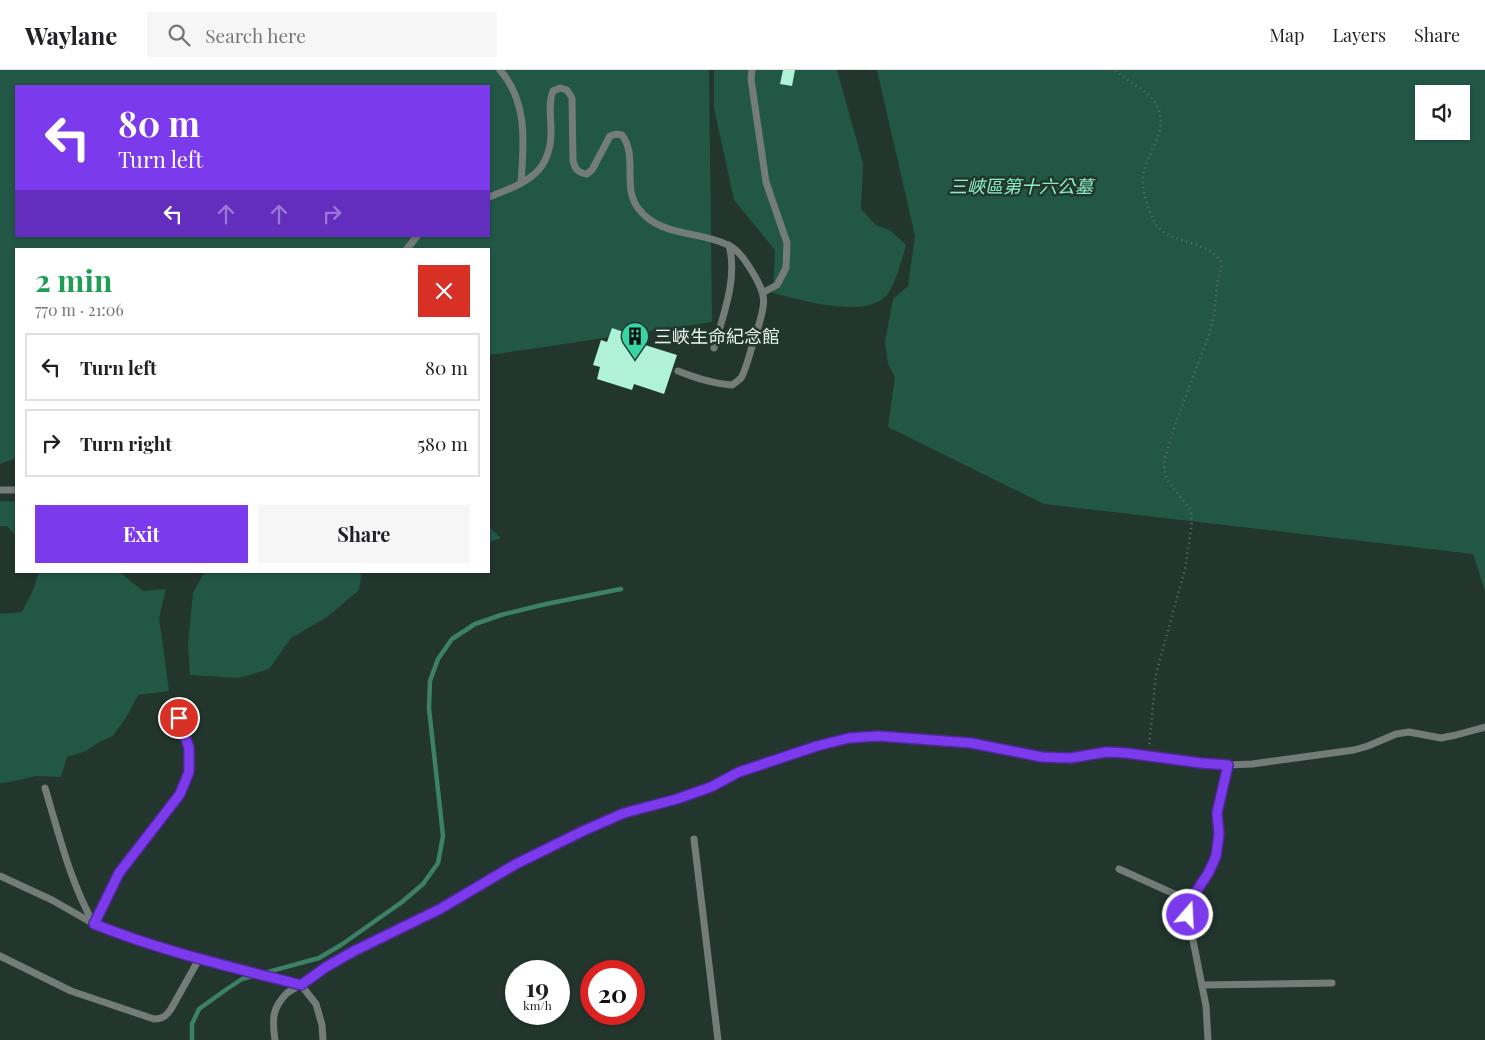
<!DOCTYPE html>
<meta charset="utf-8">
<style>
:root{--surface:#fff;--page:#f6f6f6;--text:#202124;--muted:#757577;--line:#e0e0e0;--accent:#7c3aed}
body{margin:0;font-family:"Playfair Display","Noto Sans TC",serif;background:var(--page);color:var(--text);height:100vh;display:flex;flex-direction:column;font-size:19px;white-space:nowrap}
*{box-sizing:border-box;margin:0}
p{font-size:16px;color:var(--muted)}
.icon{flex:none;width:28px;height:28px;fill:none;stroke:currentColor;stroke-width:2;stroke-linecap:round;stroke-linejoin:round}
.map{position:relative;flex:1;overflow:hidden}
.side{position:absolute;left:15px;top:178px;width:475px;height:325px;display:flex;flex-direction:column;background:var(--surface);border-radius:0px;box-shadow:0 1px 4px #0004}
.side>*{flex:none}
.top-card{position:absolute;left:15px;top:15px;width:475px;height:152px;border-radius:0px;box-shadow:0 1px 4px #0004;background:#7c3aed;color:#fff;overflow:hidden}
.buttons{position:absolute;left:1415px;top:15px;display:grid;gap:10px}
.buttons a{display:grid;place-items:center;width:55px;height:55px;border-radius:0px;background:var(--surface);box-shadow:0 1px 4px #0004;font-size:25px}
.speed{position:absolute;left:505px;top:890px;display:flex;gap:10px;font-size:25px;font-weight:700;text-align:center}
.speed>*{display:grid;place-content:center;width:65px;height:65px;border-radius:50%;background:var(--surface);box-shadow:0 1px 4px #0004;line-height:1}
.speed small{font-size:12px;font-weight:400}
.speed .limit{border:8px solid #d22;background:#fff;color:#111}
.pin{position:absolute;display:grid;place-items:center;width:42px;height:42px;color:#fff;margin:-21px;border:2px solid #fff;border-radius:50%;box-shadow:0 1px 5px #0007}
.me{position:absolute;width:55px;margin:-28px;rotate:19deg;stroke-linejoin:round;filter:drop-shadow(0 0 4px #0008)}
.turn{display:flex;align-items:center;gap:18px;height:105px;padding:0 20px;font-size:22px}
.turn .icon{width:65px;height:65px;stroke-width:2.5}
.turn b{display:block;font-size:35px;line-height:42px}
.lanes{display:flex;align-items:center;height:48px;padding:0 20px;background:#0003;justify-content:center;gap:25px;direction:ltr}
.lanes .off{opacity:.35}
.round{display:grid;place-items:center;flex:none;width:52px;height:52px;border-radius:0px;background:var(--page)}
.overview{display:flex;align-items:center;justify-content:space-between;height:85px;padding:0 20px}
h1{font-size:30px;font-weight:700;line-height:38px;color:#1e9e55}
.primary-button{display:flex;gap:10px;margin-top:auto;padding:10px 20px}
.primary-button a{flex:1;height:58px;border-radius:0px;background:var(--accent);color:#fff;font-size:20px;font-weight:700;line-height:58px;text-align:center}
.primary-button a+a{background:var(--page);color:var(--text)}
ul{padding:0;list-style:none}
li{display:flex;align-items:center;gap:15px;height:68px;margin:0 10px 8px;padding:0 10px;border:2px solid var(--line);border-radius:0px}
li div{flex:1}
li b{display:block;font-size:19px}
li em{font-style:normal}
header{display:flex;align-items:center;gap:30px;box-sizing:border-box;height:70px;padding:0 25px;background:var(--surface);border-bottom:1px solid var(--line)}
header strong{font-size:24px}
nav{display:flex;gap:28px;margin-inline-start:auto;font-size:18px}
.search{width:350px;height:45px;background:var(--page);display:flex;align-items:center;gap:12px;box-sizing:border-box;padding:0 18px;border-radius:0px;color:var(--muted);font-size:19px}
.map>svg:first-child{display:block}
</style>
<header>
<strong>Waylane</strong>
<div class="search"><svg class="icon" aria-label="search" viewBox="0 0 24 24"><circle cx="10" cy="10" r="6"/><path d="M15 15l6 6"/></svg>Search here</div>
<nav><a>Map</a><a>Layers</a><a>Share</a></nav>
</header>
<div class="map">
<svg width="1485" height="970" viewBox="0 0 1485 970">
<rect width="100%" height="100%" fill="#22362e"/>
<g fill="#225745" fill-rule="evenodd">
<path d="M0,0H709L712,252L489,285V179H16V388L0,394ZM16,16H489V166H16Z"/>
<path d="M714,0H837L863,93L861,139L876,155L891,161L906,175C903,187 894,218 886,226C864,249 801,230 773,223L775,180L734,130L714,38Z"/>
<path d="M877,0H1485V521L1473,484L1044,434L888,357L895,307L888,294L885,272L893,229L908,216L915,166ZM1424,24H1461V61H1424Z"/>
<path d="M0,431L16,432V466L7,456H0Z"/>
<path d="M489,457L501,468L489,472Z"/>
<path d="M39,501H118L143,521L166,519L159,548L169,621L138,625L127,646L113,666L99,672L86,681L67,687L61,707L36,706L10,712L0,713V544L22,542L34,518Z"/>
<path d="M205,501H362L359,520L327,547L291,568L269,599L239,608L190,605L188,574L193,523Z"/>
</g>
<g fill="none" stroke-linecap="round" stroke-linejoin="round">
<path stroke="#3d7f67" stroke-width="4.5" d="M192,970V954L199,939L224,921L242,909L319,888L341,875L402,832L423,814L438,793L443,766L429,638L430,611L438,589L452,569L475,554L501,545L546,534L621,519"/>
</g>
<g fill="#aff2d7">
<path d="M783,0H795L792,16L780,14Z"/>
<path d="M612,258L647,270L645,275L677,285L664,324L634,314L632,320L597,309L600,297L593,295L601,270L607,272Z"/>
</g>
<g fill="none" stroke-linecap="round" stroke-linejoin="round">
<path stroke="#60726b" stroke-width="2.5" stroke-dasharray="1 4" stroke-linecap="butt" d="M1116,0C1128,13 1147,19 1156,34C1172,61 1143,84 1143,110C1142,123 1149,140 1154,151C1164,175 1213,169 1222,195L1217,215L1214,246L1209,265L1176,352L1165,388L1164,399L1167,410L1190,439L1192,452L1185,499L1156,604L1149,677"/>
<g stroke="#737c78" stroke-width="7">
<path d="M500,0C528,32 524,73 521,113"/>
<path d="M752,0L751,9L766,112L787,173L786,198L777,215L764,222"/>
<path d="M489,127C525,113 552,104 551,59C551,46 548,33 553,21L560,18L567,20L572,28L573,91C575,99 578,103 587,104L592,100L610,66L616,64L622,65C638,86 622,117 638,138C660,168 699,160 728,175C739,180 747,193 753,203C768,227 765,235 757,261C753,271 746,301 741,308C739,310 735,313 732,315C713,314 696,308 678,301"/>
<path d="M407,179L417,166"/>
<path d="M714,278C723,245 738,209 729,175"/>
<path d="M0,420H16"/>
<path d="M45,718C59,764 70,812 94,854"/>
<path d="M694,769L718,970"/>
<path d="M1119,799L1190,831"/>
<path d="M0,806L52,830L94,854L129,868L199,889L301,915L316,934L322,955L323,970"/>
<path d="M94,854L119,803L180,724L189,702V678L174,633"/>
<path d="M0,886L71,921L154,949C163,949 166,946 171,939L199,889"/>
<path d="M1202,915L1332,913"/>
<path d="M275,970C272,949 272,938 287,923L355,881L441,839L515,794L583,761L624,743L677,729L711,717L739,702L817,676L849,668L878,667L971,673L1043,687L1071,688L1106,682L1126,683L1201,693L1228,695L1252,694L1354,680L1368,676L1396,664L1409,662L1441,668L1456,665L1485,657"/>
<path d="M1208,970L1206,936L1188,845L1190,831L1209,802L1216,786L1219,764L1217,743L1228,695"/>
</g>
</g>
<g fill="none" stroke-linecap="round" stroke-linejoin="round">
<g stroke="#51269a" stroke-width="12">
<path id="route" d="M179,648L189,678V702L180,724L119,803L94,854C161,881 231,897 301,915L326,897L354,881L440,839L516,794L583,761L624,743L677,729L711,717L739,702L817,676L849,668L878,666L971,673L1042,687L1071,688L1106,682L1126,683L1201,693L1228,695L1217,743L1219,764L1216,786L1209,802L1190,831L1188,845"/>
</g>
<use href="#route" stroke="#7c3aed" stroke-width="9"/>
</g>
<defs>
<g id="building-pin" transform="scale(1.4375)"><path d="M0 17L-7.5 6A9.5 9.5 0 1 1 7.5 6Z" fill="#39d4a5" stroke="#22362e"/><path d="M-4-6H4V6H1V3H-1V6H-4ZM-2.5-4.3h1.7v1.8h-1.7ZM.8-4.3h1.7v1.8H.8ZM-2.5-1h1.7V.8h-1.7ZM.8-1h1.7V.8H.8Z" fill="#111"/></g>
</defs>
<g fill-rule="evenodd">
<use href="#building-pin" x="635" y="266"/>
</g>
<g text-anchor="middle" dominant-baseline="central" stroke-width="5" stroke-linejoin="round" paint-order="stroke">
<g font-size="18" font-style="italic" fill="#8aecc7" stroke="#22362e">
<text x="1021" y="116">三峽區第十六公墓</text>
</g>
<g font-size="18" fill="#e7f4ee" stroke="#22362e" text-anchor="start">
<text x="654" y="266">三峽生命紀念館</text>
</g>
</g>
</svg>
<div class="buttons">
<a><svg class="icon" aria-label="sound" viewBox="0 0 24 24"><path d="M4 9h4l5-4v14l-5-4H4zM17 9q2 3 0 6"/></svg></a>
</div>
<div class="speed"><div>19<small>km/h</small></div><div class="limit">20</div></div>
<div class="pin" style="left:179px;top:648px;background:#d93025"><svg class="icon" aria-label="arrive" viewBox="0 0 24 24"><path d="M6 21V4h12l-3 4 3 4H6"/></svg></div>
<svg class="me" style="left:1188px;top:845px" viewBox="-20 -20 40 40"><circle r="17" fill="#7c3aed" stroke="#fff" stroke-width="3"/><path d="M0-11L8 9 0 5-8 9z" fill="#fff"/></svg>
<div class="top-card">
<div class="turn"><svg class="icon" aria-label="left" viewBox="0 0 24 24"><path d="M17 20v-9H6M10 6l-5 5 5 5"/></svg><div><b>80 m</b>Turn left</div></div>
<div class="lanes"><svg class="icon" aria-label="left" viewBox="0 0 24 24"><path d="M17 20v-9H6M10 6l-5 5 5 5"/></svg><svg class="icon off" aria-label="ahead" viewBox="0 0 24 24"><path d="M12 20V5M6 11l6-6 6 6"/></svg><svg class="icon off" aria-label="ahead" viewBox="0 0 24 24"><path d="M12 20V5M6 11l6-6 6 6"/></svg><svg class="icon off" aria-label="right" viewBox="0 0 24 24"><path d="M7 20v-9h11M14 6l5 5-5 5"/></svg></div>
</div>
<section class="side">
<div class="overview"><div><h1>2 min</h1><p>770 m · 21:06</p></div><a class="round" style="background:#d93025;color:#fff"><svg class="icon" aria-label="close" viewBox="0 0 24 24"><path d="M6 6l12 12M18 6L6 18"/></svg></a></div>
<ul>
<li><svg class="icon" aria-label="left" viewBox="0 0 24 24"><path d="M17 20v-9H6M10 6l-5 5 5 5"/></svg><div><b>Turn left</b></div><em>80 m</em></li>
<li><svg class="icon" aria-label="right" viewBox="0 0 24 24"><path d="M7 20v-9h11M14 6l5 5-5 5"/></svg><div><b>Turn right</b></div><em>580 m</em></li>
</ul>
<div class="primary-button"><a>Exit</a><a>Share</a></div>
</section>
</div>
